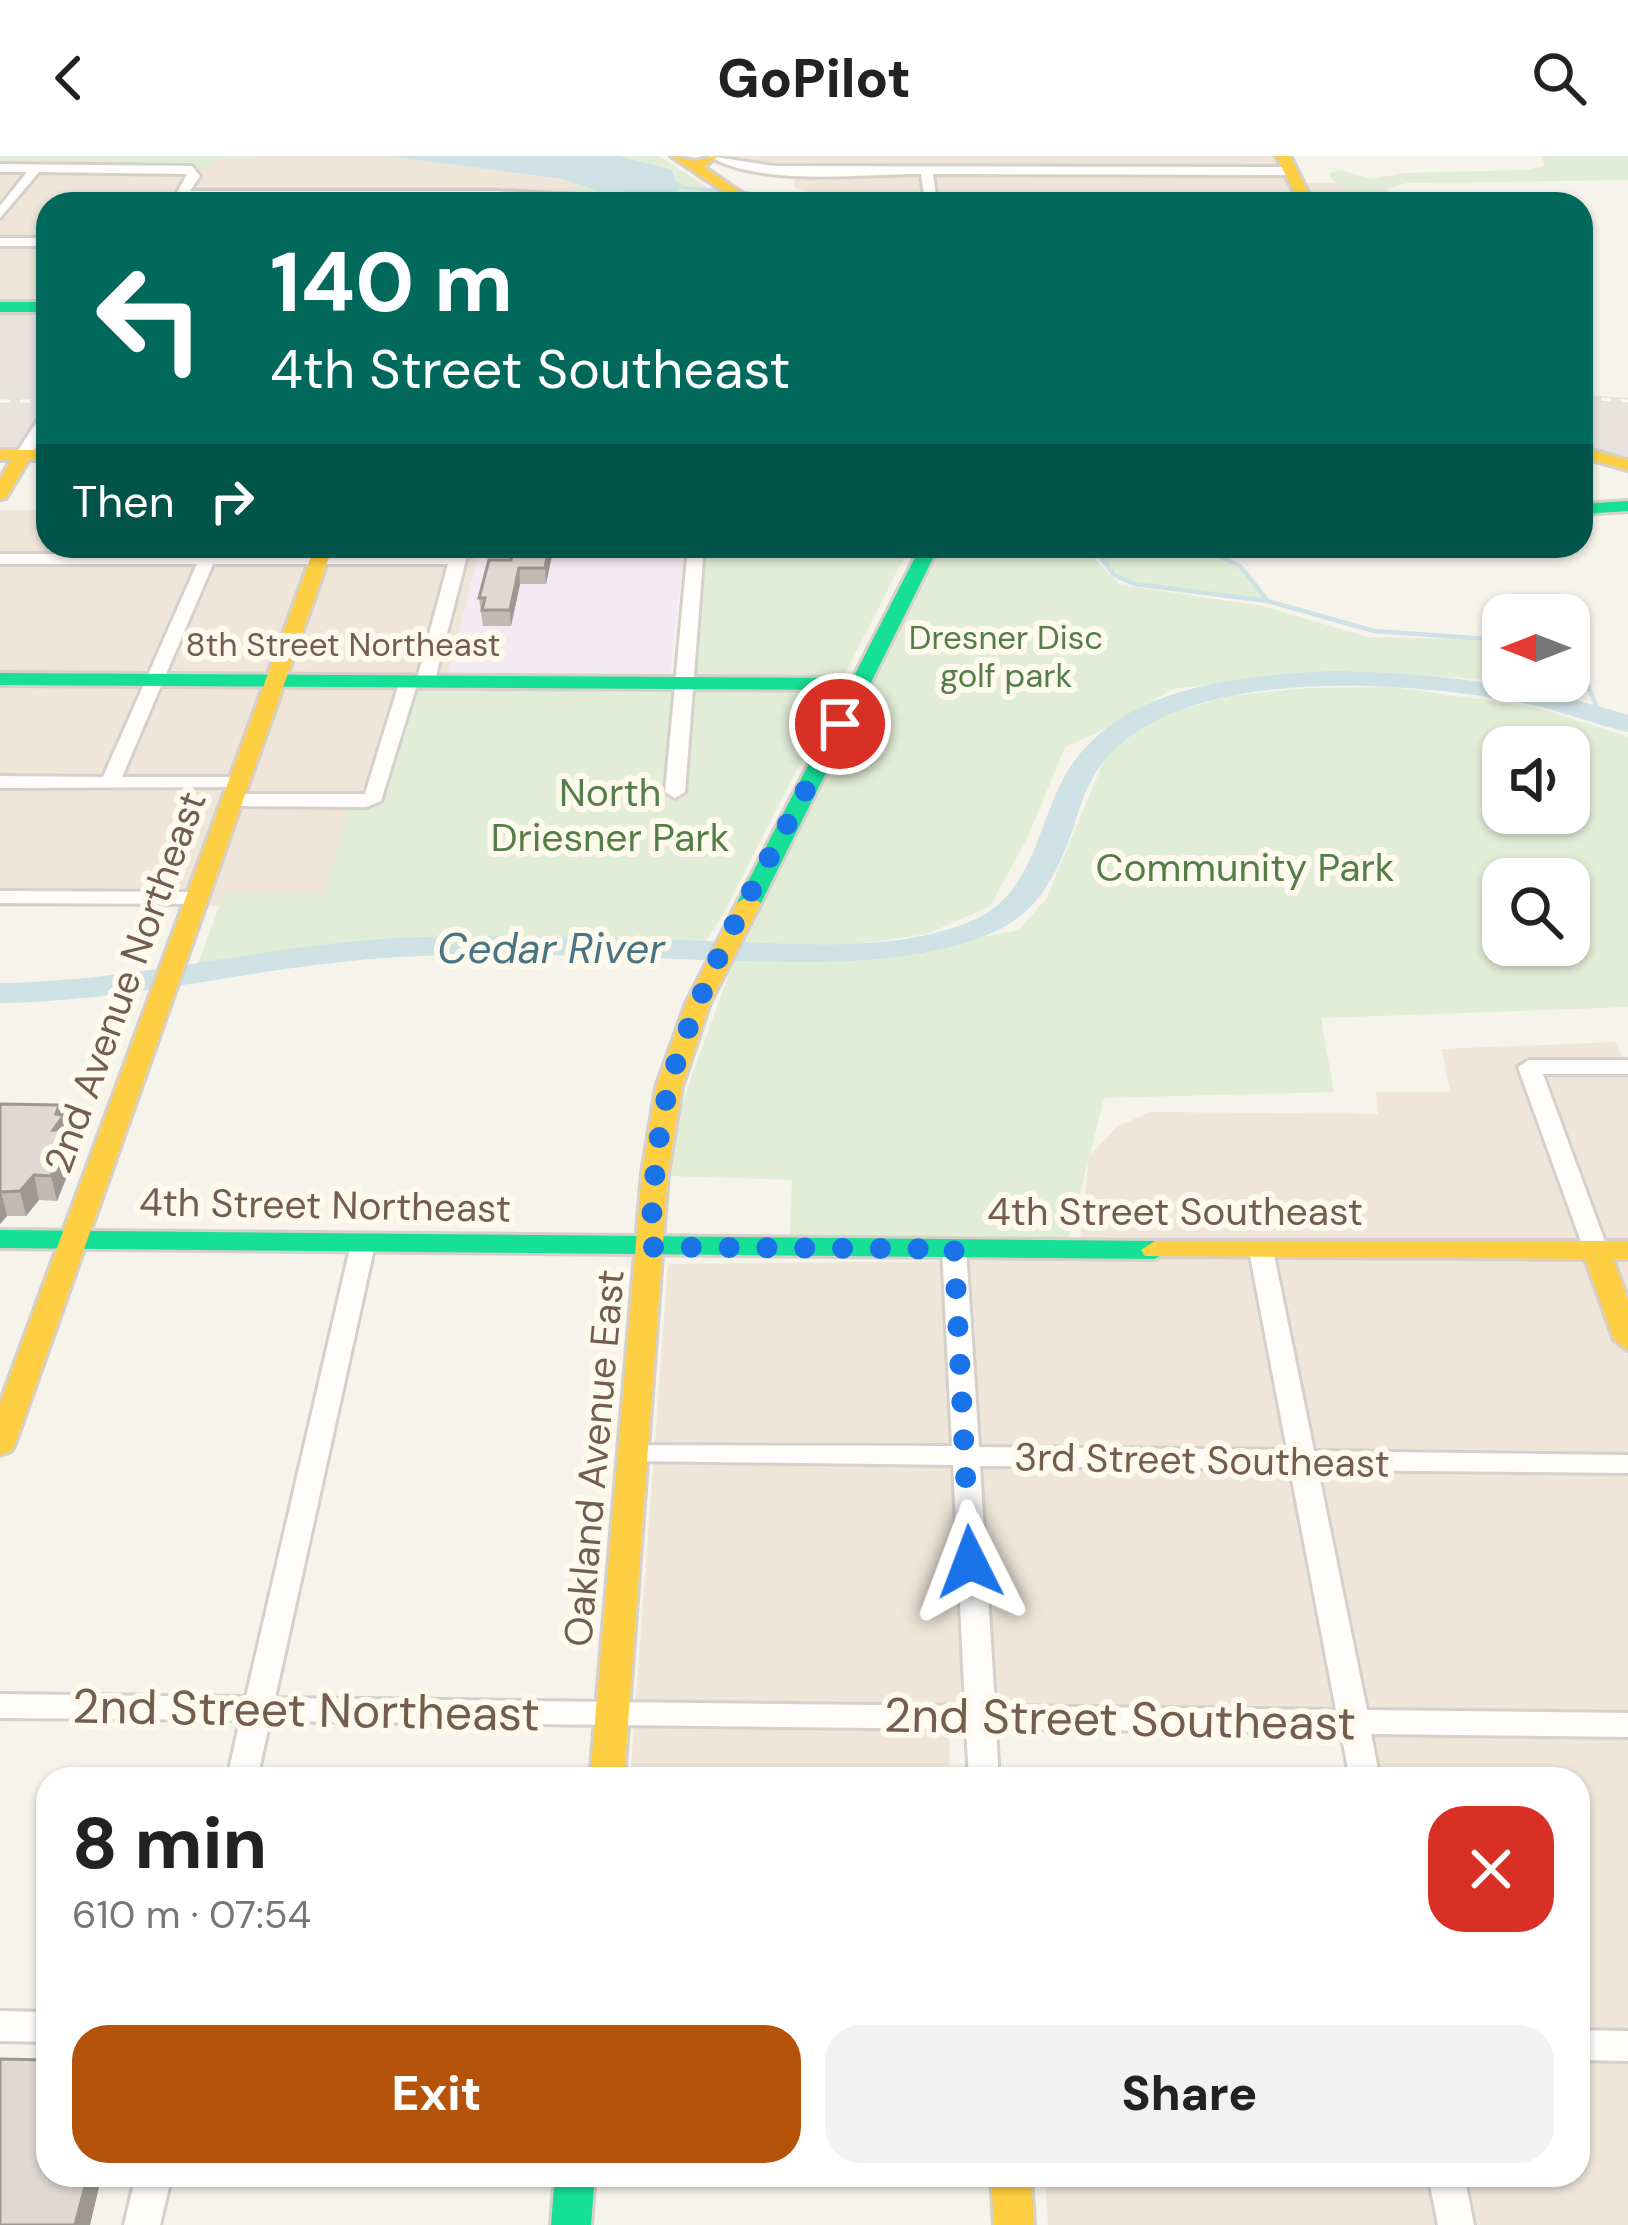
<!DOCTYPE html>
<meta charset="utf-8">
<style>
:root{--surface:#fff;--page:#f2f2f2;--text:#222;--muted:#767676;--accent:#b45309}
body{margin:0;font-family:"DM Sans",sans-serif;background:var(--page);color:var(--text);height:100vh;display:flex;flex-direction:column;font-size:45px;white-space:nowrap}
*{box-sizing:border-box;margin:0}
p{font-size:39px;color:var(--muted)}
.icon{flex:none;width:66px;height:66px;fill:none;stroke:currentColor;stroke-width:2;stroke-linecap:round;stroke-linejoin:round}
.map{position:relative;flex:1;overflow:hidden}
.drawer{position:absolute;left:36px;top:1611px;width:1554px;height:420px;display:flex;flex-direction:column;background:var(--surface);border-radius:36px;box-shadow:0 3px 9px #0004}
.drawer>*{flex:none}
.guide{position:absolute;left:36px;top:36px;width:1557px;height:366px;border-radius:36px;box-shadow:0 3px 9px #0004;background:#00695c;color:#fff;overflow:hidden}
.needle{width:78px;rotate:270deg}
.controls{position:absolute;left:1482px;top:438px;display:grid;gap:24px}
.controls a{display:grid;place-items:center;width:108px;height:108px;border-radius:24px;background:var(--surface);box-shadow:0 3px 9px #0004;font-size:60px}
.pin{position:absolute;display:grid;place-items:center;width:102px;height:102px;color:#fff;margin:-51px;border:6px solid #fff;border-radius:50%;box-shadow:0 3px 12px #0007}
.me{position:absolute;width:132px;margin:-66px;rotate:357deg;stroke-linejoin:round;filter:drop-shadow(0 0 9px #0008)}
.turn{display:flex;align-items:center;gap:42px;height:252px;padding:0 36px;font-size:54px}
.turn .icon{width:156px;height:156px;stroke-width:2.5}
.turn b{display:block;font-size:84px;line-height:102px}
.then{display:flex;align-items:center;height:114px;padding:0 36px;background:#0003;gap:24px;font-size:45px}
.round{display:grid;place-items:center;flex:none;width:126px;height:126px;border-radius:36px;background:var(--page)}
.head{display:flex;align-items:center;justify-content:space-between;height:204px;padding:0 36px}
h1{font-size:72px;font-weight:800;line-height:90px}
.button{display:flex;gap:24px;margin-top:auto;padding:24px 36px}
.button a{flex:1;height:138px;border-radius:36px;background:var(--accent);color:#fff;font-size:48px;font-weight:800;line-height:138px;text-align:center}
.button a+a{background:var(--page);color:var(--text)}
header{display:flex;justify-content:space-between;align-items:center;height:156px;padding:0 36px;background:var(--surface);font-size:54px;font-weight:800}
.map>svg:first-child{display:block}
</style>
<header><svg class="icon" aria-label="back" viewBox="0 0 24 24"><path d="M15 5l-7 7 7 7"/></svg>GoPilot<svg class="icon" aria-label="search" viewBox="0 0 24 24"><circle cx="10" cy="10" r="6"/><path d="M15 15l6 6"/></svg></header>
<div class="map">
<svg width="1628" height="2069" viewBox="0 0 1628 2069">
<rect width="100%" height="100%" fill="#f6f3eb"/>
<g fill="#efe6d9">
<path d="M255,0H386L570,24L579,27L573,39L693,48H48V147H0V10L208,11L214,4Z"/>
<path d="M724,0H1292L1304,27H1383L1394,48H843L794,31V18L758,17L715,8Z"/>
<path d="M0,354H48V390H481L447,524L378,635L351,646L324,737H225L219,750L0,751Z"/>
<path d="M1616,886L1628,915V2069H1048L1045,2019H1578V1623H1354L1345,1575H949L950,1623H630L668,1108L1078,1104L1089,1000L1118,970L1151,956L1378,958L1376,936H1450L1442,893Z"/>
</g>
<g fill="#e8e3dc">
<rect x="0" y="154" width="48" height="143"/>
<path d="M1581,244L1628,247V303L1581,291Z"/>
</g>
<path fill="#f4ebf2" d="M481,390H685L670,518L448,517Z"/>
<g fill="#e2edd7" fill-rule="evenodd">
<path d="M0,0H255L214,4L208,11L0,10Z"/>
<path d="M386,0H659L733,48L572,40L579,27L570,24Z"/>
<path d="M1541,0H1628V24L1407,27L1370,38L1334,26L1329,18L1340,14L1372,23L1402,17L1527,14L1545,10Z"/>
<path d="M696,390H910L724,757L700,794L421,790L348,795L193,821L224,737H324L351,645H366L409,524L684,525Z"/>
<path d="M937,390H1082L1120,429L1262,450L1368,481L1469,483L1503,489V525H1569V518L1579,540L1460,521L1288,520L1172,533L1114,569L1065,591L1027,683L990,750L927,778L846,790H738Z"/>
<path d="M1093,390C1159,390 1233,376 1268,445L1134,428L1114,419Z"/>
<path d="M1394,531L1538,552L1628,581V851L1321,862L1334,936L1104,942L1069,1082L790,1079L792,1024L670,1020L681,950L735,801L861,805L1019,774L1046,743L1105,602L1134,575L1173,556L1229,540L1308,532ZM1503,591H1569V657H1503ZM1503,723H1569V789H1503Z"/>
</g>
<path fill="#cee2e5" d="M386,0H619L672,14L676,26L682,28L675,37L600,35L563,23Z"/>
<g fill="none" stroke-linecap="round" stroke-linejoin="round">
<g stroke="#cee2e5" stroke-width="3">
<path d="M680,31L724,35"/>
<path d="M737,35L813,48"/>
</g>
<g stroke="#cee2e5" stroke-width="4.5">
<path d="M1093,390L1114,419L1134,428L1268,445L1374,475L1503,484"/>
<path d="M1199,390L1240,410L1268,445"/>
<path d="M1569,506L1585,523L1600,559"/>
</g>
<path fill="#cee2e5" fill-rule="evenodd" d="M1334,515C1435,517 1531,528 1628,559V576C1593,568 1559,554 1523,547C1411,525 1178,506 1101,609C1088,626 1081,647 1075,667C1051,736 1030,770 957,789C874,812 788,806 704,804C611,801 516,796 423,800C281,804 143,845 0,847V827C145,825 283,784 425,781C519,778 613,782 707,785C792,787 889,798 969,766C1031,741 1035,679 1061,627C1111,529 1237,520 1334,515Z"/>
<g stroke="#d5d0ca" stroke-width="6">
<g id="street">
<path d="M709,0L773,10L1290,11L1296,15L1290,19L933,18L937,48H925L921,18C861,18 760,31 709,0Z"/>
<path d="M0,8L192,10L200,20L190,35H496L679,44L685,48L496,43H186L183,48H171L187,18L39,16L0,62V50L27,16H0Z"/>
<rect x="0" y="82" width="48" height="8"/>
<path d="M48,255V271L31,299L18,302L15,299L43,256Z"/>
<path d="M205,390H219L218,398H451L454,390L469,392L435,524L426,529L418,525L381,645L366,651L233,650L223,644L233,638H365L400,524L409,519L417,523L448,408H213L122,621H238L248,627L245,631L0,632V620L103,621L197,408H0V398H201Z"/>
<path d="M688,390H704L685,636L675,642L665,636Z"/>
<path d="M0,735L198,736L208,742L198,748L0,747Z"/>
<path d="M1529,904H1628V918H1543L1608,1094L1605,1100L1596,1102L1584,1094L1518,911Z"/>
<path d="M363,1080L375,1088L275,1542L965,1550L953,1309L633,1305L623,1303L619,1296L623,1289L952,1290L942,1093L954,1085L966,1093L979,1291L1287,1294L1249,1094L1261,1086L1273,1094L1314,1295L1628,1299V1317L1318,1314L1367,1554L1628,1557V1581L1371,1578L1380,1623H1350L1341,1577L996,1573L999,1623H969L966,1573L270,1565L257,1623H227L240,1564L0,1562V1538L246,1541L351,1088ZM980,1310L1290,1313L1336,1554L995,1550Z"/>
<path d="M0,1855L48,1856V1886L0,1885Z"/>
<path d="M1578,1874L1628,1875V1905L1578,1904Z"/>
<path d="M136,2019H172L160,2069H124Z"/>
<path d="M1428,2019H1464L1474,2069H1438Z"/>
</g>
</g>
<g stroke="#d6d0c9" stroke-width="6">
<g id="fast">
<rect x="0" y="146" width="48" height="10"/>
<path d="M1628,345V355L1581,358V348Z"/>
<path d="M921,390H939L761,747L749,754L737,747L847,534L0,529V517L853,522Z"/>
<path d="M0,1074L1155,1085L1169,1094L1155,1103L0,1092Z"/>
<path d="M555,2019H595L591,2069H551Z"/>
</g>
</g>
<g stroke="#d6d0c9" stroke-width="6">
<g id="slow">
<path d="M671,0L694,5L718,0L704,11L758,48H742Z"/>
<path d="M1276,0H1290L1314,48H1300Z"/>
<path d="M1581,291L1628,304V314L1581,301Z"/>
<path d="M0,294H48V304H29L6,342L0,343V323L11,304H0Z"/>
<path d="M315,390H333L15,1288L11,1295L0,1299V1247Z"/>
<path d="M749,740L761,747L710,847L682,931L668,1017L624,1623H590L642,1017L656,931L686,847L737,747Z"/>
<path d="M1155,1085H1628V1103H1613L1628,1144V1194L1614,1184L1585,1103L1145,1100L1141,1094Z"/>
<path d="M991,2019H1031L1034,2069H994Z"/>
</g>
</g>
<use href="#street" fill="#fefdfc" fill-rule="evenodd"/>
<use href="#fast" fill="#16e098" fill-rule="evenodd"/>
<use href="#slow" fill="#ffcf43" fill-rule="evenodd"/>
<g stroke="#e5e2e4" stroke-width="6">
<g id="rail">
<path d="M1581,242L1628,245"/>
<path d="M0,245H48"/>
</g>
</g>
<use href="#rail" stroke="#fef9ed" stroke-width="3" stroke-dasharray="10" stroke-linecap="butt"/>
</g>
<g fill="#c1bbb4">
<path d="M514,390H554L546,428H520L511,470H483L479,442L511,404Z"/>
<path d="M0,948L64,959L76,998L57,1045L39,1044L26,1060H7L0,1068Z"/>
</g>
<g fill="#9d9892">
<path d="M549,390H554L546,428L545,412Z"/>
<path d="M519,412L520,428L511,470L510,454Z"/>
<path d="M59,949L62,962L64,959L68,978L70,973L76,998L57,1045L51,1020L53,974Z"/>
<path d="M34,1019L39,1044L26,1060L20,1035Z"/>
<path d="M1,1035L7,1060L0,1068V1036Z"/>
<path d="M88,2019H102L90,2069H75Z"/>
</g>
<g fill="#e0d9d1" stroke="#9d9892" stroke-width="3">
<path d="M514,390H549L545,412H519L510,454H482L485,442H479L489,404H511Z"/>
<path d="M0,948L59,949L56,958L64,959L53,974L70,973L51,1020L34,1019L20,1035L0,1036Z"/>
<path d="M0,1903L48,1904V2019H88L75,2069H0Z"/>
</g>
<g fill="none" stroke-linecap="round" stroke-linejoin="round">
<path stroke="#1a73e8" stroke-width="21" stroke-dasharray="0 37.8" d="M840,568C782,685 706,801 670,927C656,980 653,1037 650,1091L954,1093L970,1406"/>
</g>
<g text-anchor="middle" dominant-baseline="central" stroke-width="12" stroke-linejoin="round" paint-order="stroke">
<g font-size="33" fill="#547d49" stroke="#fef9ed">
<text x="1006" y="481">Dresner Disc<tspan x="1006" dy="38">golf park</tspan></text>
</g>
<g font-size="33" fill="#735e4d" stroke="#fef9ed">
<text x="343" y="488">8th Street Northeast</text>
</g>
<g font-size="39" fill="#547d49" stroke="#fef9ed">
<text x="610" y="636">North<tspan x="610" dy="45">Driesner Park</tspan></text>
<text x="1245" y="711">Community Park</text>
</g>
<g font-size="39" fill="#735e4d" stroke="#fef9ed">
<text transform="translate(125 826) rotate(-70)">2nd Avenue Northeast</text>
<text transform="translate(325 1049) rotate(1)">4th Street Northeast</text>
<text x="1175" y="1055">4th Street Southeast</text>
<text transform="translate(594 1302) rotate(-85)">Oakland Avenue East</text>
<text transform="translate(1202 1304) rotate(1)">3rd Street Southeast</text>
</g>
<g font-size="42" font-style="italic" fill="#487585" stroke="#fef9ed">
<text x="551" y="792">Cedar River</text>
</g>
<g font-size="48" fill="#735e4d" stroke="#fef9ed">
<text transform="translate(306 1554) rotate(1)">2nd Street Northeast</text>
<text transform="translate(1120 1563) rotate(1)">2nd Street Southeast</text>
</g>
</g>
</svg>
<div class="controls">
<a><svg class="needle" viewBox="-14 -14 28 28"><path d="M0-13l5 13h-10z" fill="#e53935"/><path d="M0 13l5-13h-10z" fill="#767676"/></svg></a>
<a><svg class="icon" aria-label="sound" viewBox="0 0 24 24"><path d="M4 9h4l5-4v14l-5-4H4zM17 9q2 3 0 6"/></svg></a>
<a><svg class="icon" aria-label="search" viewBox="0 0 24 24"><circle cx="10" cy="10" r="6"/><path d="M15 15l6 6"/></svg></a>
</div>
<div class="pin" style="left:840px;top:568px;background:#d93025"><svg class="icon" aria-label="arrive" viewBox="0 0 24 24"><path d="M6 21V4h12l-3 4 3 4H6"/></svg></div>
<svg class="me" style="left:970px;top:1406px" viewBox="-20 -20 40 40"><path d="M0-17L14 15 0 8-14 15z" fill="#1a73e8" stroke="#fff" stroke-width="4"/></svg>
<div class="guide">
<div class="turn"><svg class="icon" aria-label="left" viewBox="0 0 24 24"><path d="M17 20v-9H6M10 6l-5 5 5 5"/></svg><div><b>140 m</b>4th Street Southeast</div></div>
<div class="then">Then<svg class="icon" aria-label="right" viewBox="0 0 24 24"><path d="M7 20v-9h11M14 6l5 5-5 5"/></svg></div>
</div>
<section class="drawer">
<div class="head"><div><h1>8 min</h1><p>610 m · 07:54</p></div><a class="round" style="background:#d93025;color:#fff"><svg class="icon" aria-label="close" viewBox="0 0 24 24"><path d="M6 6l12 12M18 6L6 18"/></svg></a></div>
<div class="button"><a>Exit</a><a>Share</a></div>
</section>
</div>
